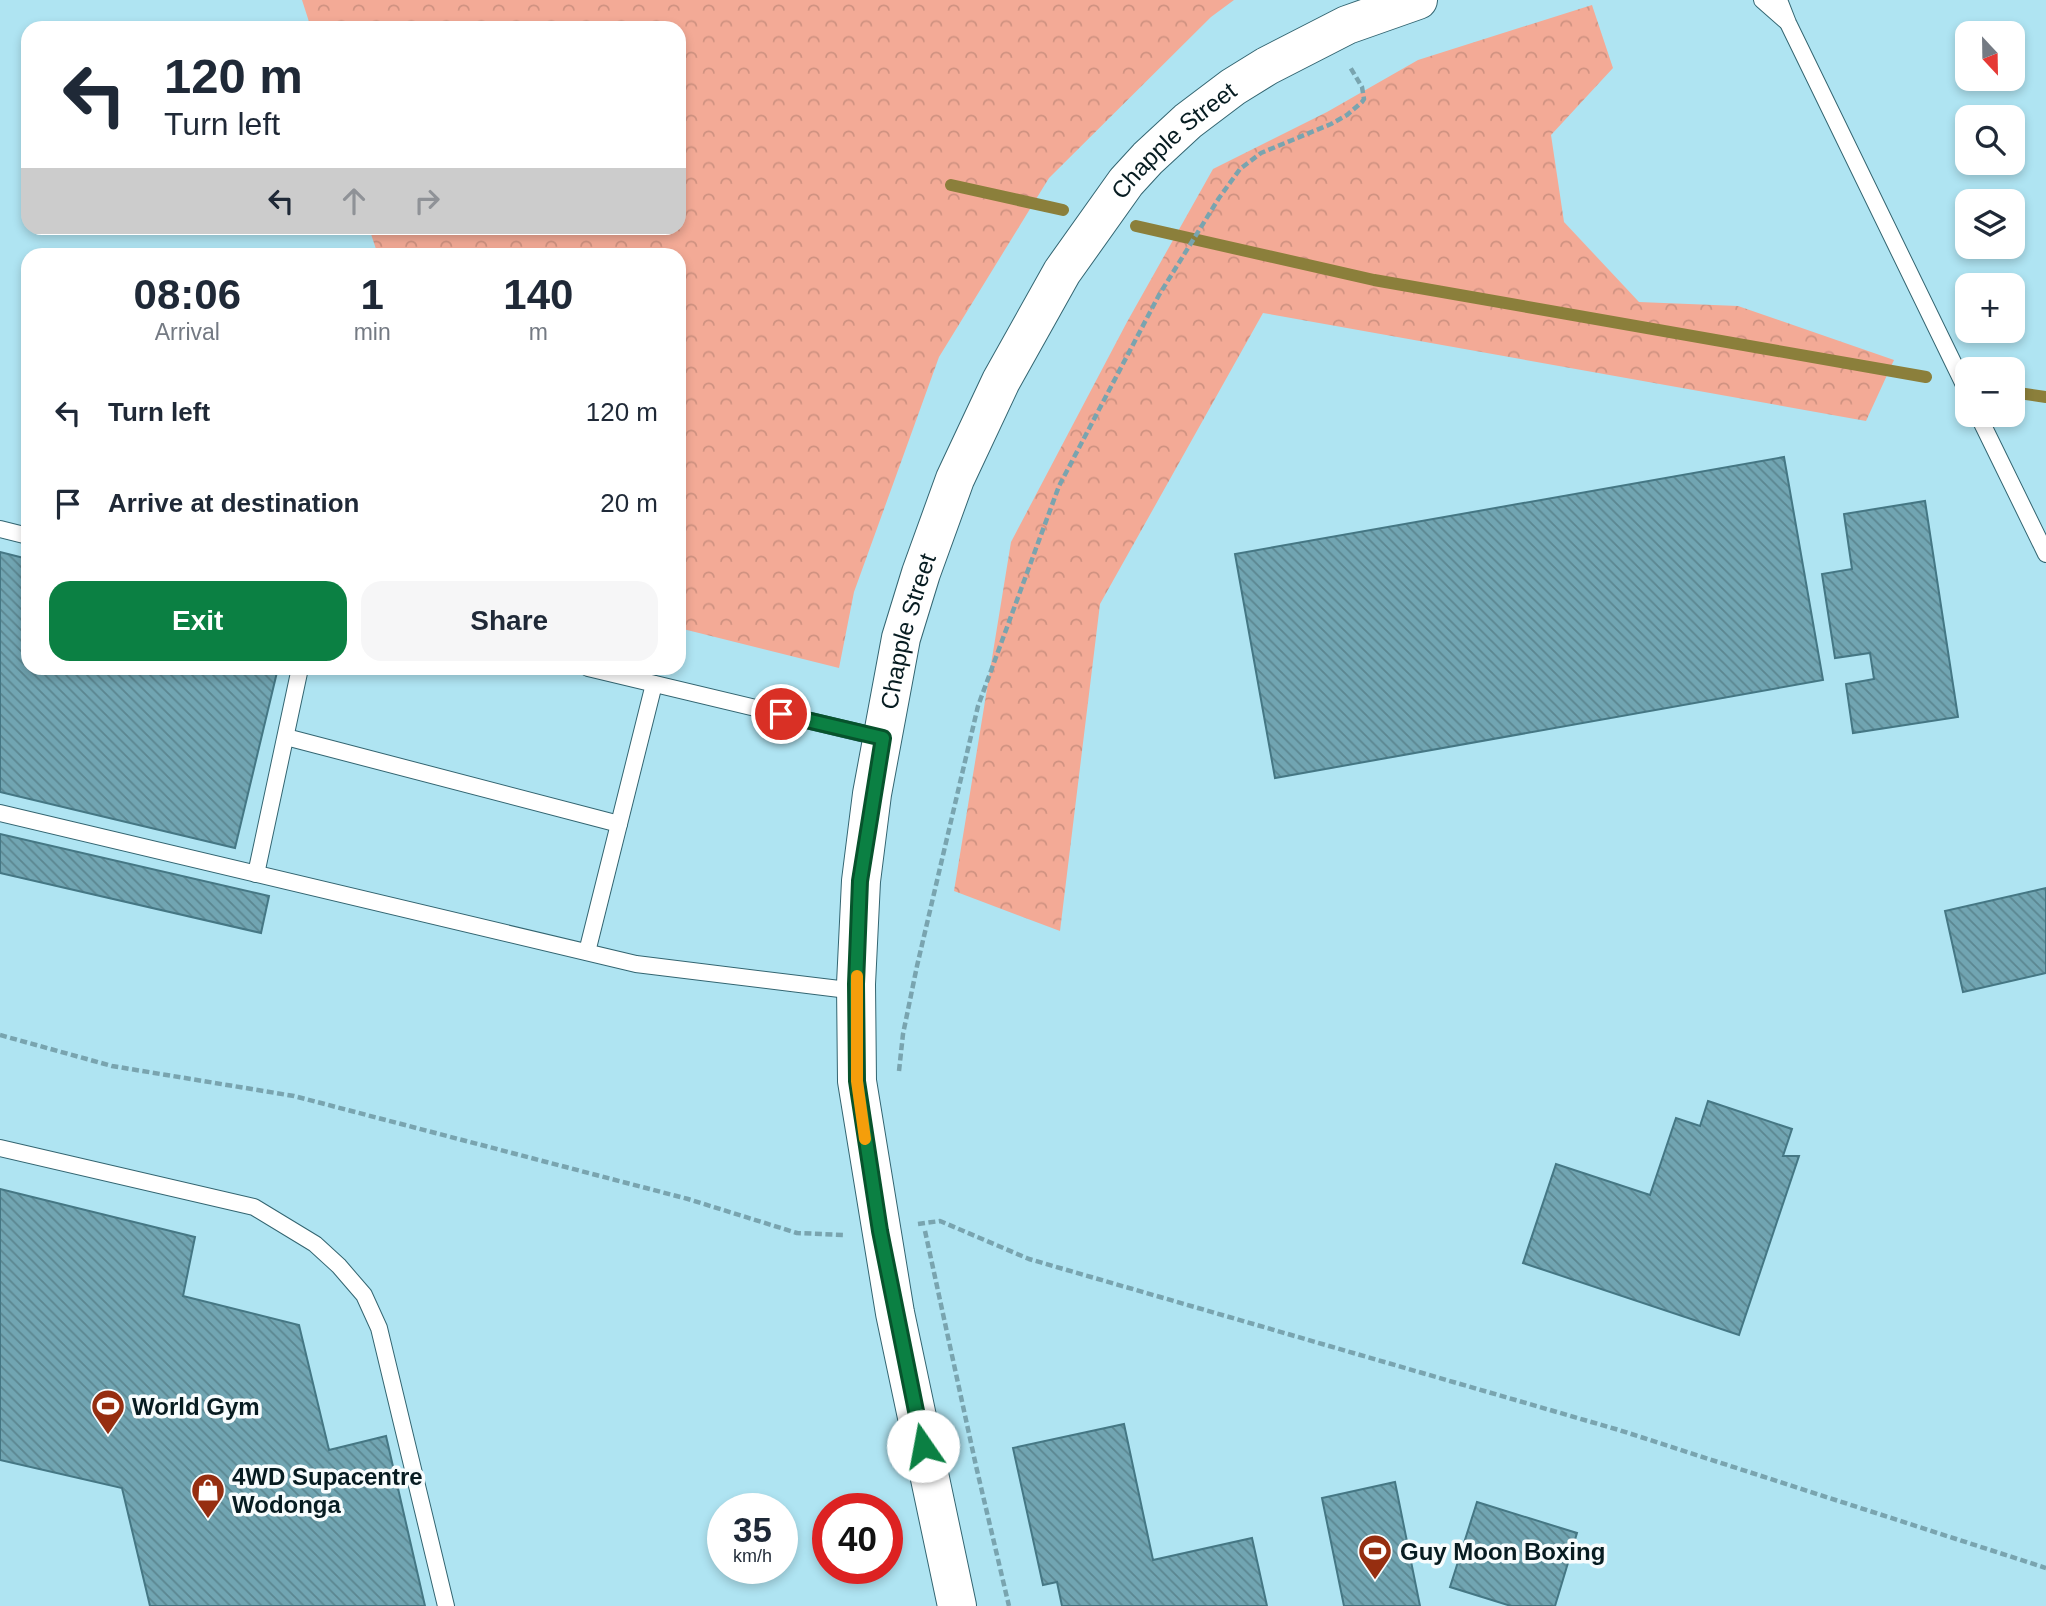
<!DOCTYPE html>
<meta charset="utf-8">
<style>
:root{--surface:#fff;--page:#f6f6f7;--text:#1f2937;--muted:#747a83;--accent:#0b8043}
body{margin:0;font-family:Arial,sans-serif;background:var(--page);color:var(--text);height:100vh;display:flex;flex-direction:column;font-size:26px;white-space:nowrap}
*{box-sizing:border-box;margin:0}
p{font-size:23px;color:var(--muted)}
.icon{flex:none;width:38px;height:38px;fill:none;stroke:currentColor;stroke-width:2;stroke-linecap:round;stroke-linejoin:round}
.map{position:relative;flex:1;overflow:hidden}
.drawer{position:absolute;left:21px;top:248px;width:665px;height:427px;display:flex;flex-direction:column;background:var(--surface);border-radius:21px;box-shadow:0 4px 10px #0003}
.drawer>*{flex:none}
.top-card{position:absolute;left:21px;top:21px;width:665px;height:214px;border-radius:21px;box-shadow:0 4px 10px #0003;background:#fff;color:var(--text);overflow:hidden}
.needle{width:46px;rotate:158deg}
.tools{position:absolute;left:1955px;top:21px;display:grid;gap:14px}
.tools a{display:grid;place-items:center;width:70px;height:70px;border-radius:14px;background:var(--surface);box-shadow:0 4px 10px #0003;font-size:35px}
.speed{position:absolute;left:707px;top:1493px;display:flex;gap:14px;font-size:35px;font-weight:700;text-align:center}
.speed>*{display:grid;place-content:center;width:91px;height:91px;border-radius:50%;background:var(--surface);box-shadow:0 4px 10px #0003;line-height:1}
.speed small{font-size:18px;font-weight:400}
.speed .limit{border:10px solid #d22;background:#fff;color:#111}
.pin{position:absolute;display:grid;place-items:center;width:60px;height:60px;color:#fff;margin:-30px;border:4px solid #fff;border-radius:50%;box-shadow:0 2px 7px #0007}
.me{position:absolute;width:77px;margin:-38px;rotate:348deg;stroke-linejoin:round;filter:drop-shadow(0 0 5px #0008)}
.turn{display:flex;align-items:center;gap:24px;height:147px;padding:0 28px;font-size:32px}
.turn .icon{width:91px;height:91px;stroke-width:2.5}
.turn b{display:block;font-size:49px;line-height:60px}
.lanes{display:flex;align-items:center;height:66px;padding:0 28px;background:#0003;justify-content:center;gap:35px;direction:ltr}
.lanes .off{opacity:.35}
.eta{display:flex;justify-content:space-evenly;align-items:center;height:119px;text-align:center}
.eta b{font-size:42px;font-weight:800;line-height:49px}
.primary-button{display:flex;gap:14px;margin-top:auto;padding:14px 28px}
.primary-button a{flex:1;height:80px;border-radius:21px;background:var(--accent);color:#fff;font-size:28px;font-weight:800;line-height:80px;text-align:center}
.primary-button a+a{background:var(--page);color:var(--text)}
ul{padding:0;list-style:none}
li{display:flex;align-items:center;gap:21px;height:91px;padding:0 28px}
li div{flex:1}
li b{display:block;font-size:26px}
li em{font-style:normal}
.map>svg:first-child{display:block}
</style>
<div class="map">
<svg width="2046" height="1606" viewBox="0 0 2046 1606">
<defs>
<pattern id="forest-crowns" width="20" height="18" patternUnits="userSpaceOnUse" patternTransform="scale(1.75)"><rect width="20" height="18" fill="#f3aa96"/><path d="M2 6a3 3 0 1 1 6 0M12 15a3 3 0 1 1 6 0" fill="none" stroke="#cf9281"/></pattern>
<pattern id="building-back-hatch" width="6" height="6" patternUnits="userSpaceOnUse" patternTransform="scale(1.75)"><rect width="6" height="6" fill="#71a5b2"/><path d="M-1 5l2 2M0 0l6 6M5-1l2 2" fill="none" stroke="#5b8690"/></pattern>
</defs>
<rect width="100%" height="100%" fill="#afe4f2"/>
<g fill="url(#forest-crowns)">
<path d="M302,0H1234L1211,17L1049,178L939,357L854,592L839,668L679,628V256L378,255L369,228H679V28H311Z"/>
<path d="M1592,5L1613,68L1551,135L1564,222L1639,302L1738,306L1894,360L1866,421L1263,313L1100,604L1060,931L954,891L1011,542L1127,322L1213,169L1327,112L1418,60Z"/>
</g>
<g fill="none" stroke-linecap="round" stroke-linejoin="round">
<g stroke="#8b7f3b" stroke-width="12">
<path d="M951,185L1063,210"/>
<path d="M1136,226L1374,280L1926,377"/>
<path d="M2012,392L2046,397"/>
</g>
</g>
<g fill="url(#building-back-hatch)" stroke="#457784" stroke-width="2">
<path d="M1784,457L1823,680L1275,778L1235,554Z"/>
<path d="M1925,501L1958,717L1853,733L1846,684L1874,679L1870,653L1835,658L1822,574L1852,569L1844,514Z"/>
<path d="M0,552L28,559V668H278L235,848L0,792Z"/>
<path d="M0,834L269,896L261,933L0,873Z"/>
<path d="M2046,888V973L1963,992L1945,911Z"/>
<path d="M1708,1101L1792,1129L1783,1156H1799L1739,1335L1523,1263L1556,1164L1650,1195L1676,1118L1700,1126Z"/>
<path d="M0,1189L195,1237L183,1296L299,1325L329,1450L386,1436L425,1606H150L122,1488L0,1460Z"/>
<path d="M1124,1424L1153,1560L1252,1538L1267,1606H1062L1057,1582L1043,1585L1013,1448Z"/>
<path d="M1395,1482L1420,1606H1344L1322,1498Z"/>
<path d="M1477,1502L1577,1533L1555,1606H1511L1450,1587Z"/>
</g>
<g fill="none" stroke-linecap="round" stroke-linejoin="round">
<g stroke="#336571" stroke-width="18">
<g id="lane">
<path d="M1762,0L1786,21"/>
<path d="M1779,0L1788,23L1967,391"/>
<path d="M1978,415L2046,554"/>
<path d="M0,529L28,536"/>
<path d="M588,668L882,738"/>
<path d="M286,737L619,824"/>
<path d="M0,813L636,964L856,991"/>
<path d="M256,874L300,668"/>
<path d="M587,952L654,684"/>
<path d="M0,1148L254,1207L315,1244L339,1266L364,1295L379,1328L446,1606"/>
</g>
</g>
<g stroke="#336571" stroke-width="40">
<g id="secondary">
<path id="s1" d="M957,1606L895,1313L857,1081L856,984L861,881L872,794L901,638L921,573L955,479L1001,381L1062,272L1126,182L1148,158L1188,121L1233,87L1267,66L1347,25L1418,0"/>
</g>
</g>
<g stroke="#79a4af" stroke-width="4.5" stroke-dasharray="7 3.5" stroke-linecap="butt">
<path d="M0,1035L112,1066L294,1096L688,1199L797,1233L844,1235"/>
<path d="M899,1071L903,1034L917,966L978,706L1059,486L1159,295L1219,198L1240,169L1261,153L1331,124L1347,115L1362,102L1364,99L1362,87L1350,67"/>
<path d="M918,1224L940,1221L1029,1259L1619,1430L2046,1568"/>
<path d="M925,1231L976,1466L1009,1606"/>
</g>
<use href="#lane" stroke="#fff" stroke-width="16"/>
<use href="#secondary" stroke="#fff" stroke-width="38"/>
</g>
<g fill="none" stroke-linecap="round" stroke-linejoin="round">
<g stroke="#07532c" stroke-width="18">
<path id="route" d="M781,714L883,738L860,881L856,984L857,1081L880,1231L923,1446"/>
</g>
<use href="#route" stroke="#0b8043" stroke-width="12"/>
<path stroke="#f59e0b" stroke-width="12" d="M857,976V1081L865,1139"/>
</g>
<defs>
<g id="stadium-pin" transform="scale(1.75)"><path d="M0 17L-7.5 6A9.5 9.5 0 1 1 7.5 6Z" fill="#962e10" stroke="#f7fcfd"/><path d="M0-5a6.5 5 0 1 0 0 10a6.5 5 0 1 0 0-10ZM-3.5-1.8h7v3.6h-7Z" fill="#fff"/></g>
<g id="shop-pin" transform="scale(1.75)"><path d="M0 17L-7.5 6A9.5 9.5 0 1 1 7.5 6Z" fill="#962e10" stroke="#f7fcfd"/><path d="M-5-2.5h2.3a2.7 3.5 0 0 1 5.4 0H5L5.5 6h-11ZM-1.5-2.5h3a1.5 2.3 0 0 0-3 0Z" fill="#fff"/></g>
</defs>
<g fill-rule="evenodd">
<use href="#stadium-pin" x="108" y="1406"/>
<use href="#shop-pin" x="208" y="1490"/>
<use href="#stadium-pin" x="1375" y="1551"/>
</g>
<g text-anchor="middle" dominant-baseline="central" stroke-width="7" stroke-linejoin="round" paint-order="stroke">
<g font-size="24" fill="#071c21" stroke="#f7fcfd">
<text stroke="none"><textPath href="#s1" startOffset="1556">Chapple Street</textPath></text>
<text stroke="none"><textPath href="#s1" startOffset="989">Chapple Street</textPath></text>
</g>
<g font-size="24" font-weight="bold" fill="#071c21" stroke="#f7fcfd" text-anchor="start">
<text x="132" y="1406">World Gym</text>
<text x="232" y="1476">4WD Supacentre<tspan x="232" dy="28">Wodonga</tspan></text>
<text x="1400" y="1551">Guy Moon Boxing</text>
</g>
</g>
</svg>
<div class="tools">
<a><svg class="needle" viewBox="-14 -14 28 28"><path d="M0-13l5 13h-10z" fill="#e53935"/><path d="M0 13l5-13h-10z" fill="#747a83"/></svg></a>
<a><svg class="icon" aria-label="search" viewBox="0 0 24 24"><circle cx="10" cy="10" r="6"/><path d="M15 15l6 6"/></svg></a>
<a><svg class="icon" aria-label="layers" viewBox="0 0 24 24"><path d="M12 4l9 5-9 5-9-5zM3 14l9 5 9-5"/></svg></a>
<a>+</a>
<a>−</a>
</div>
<div class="speed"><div>35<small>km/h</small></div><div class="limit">40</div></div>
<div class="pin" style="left:781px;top:714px;background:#d93025"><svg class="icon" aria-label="arrive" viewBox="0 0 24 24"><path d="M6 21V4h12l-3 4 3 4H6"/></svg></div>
<svg class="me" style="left:923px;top:1446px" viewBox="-20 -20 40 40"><circle r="19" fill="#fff"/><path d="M0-13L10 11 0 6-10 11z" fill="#0b8043"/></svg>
<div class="top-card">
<div class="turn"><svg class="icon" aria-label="left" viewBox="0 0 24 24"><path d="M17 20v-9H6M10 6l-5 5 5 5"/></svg><div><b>120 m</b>Turn left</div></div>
<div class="lanes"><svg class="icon" aria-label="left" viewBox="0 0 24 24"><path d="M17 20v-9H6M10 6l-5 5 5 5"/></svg><svg class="icon off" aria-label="ahead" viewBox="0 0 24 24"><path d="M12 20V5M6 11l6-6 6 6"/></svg><svg class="icon off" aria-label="right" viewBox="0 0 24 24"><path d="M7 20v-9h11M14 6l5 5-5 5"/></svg></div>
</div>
<section class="drawer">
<div class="eta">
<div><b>08:06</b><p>Arrival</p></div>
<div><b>1</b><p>min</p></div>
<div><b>140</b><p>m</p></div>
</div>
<ul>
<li><svg class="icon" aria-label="left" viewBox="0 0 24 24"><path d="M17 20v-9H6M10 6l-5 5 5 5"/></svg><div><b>Turn left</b></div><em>120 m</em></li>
<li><svg class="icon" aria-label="arrive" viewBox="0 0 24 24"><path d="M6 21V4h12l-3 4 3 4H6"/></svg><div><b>Arrive at destination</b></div><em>20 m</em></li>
</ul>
<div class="primary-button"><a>Exit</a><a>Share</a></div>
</section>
</div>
